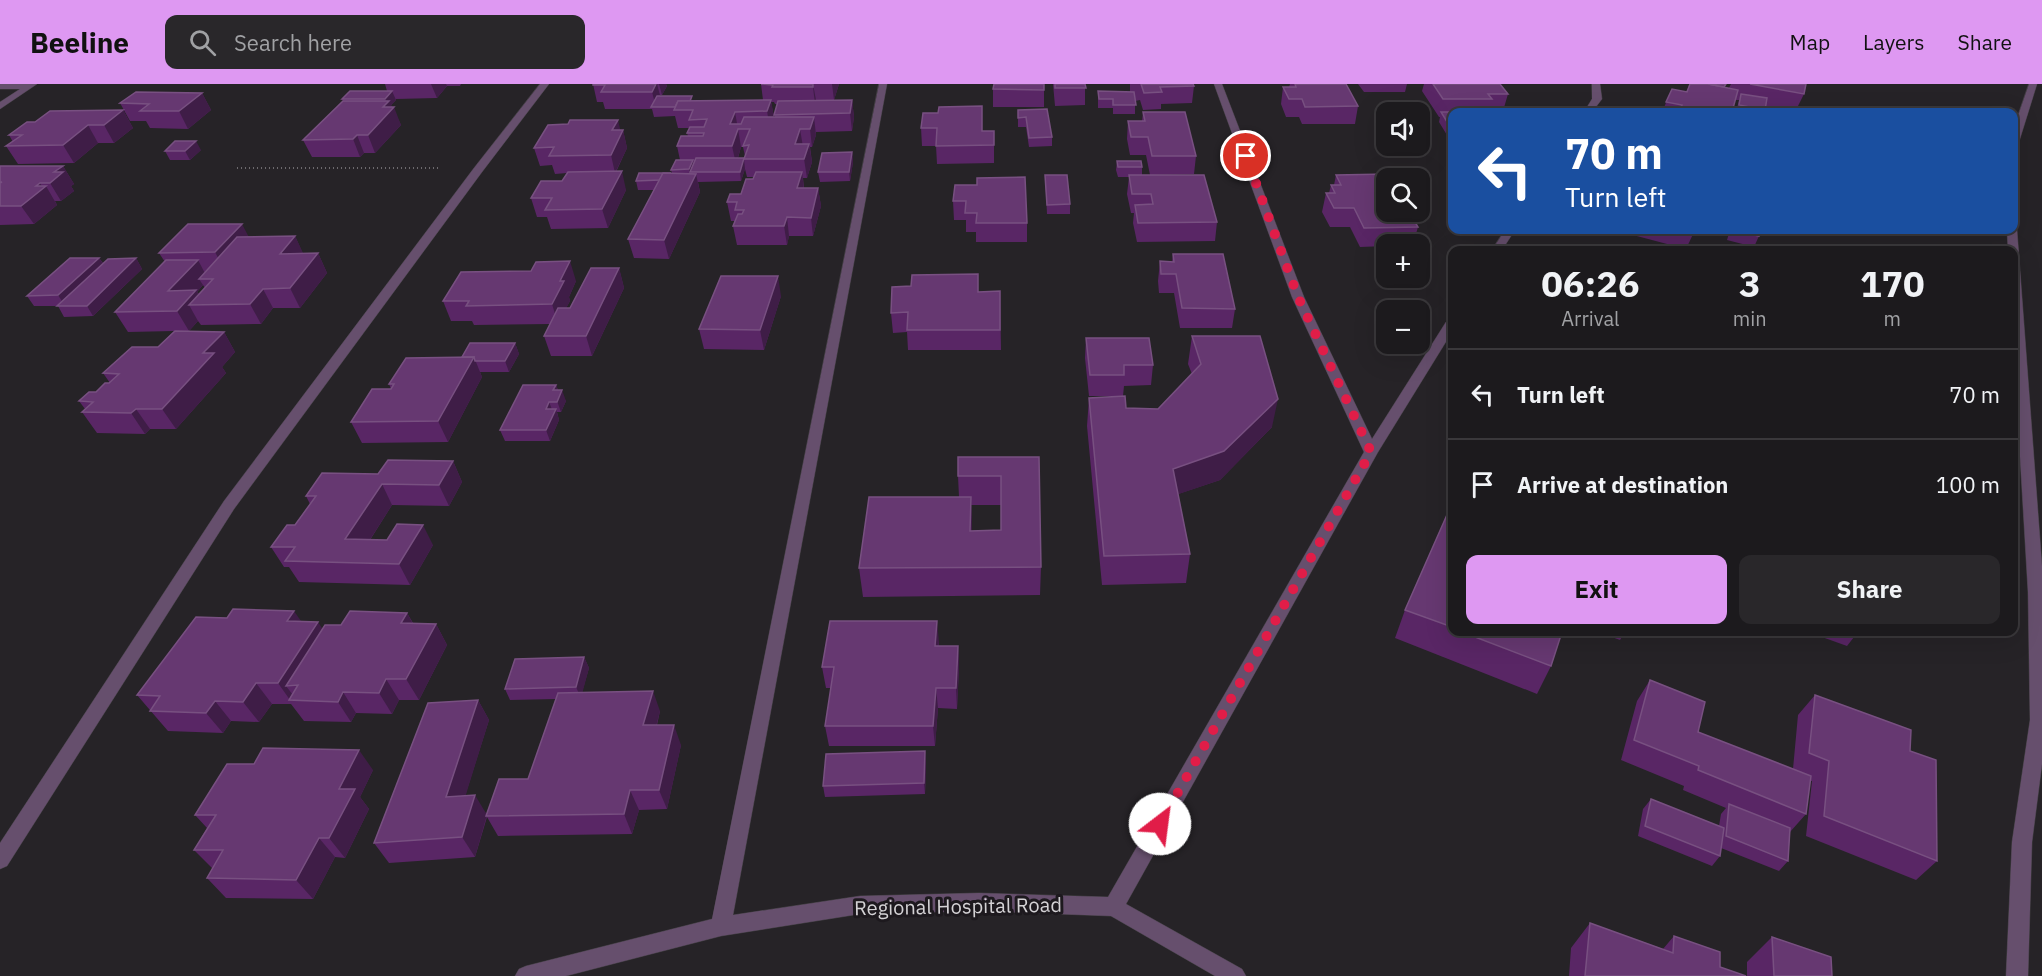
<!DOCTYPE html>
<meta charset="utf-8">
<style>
:root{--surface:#1c1a1d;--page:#29272a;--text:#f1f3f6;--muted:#a0a1a4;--line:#3a383b;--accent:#de98f2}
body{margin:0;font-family:"IBM Plex Sans",sans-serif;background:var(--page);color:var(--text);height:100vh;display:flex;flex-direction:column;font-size:22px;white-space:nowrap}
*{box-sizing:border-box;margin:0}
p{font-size:20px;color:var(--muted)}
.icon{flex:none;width:33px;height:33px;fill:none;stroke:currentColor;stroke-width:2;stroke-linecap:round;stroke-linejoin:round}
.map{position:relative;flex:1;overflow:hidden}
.panel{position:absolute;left:1448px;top:162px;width:570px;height:390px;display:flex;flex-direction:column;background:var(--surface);border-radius:12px;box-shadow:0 6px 24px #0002,0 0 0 2px var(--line)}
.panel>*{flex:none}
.guide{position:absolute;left:1448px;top:24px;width:570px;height:126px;border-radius:12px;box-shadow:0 6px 24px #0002,0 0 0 2px var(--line);background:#1a4fa0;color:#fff;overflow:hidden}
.controls{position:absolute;left:1376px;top:18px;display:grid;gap:12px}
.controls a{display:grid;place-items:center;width:54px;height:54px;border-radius:12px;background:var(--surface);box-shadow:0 6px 24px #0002,0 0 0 2px var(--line);font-size:30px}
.pin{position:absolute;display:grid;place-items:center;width:51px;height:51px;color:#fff;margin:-26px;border:3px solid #fff;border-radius:50%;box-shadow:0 2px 6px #0007}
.me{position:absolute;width:66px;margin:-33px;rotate:30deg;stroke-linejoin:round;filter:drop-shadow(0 0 4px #0008)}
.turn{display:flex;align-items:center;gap:21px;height:126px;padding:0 18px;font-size:27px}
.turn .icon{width:78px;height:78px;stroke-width:2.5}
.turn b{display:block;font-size:42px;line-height:51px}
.eta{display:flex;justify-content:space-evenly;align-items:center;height:102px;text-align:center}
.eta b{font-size:36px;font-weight:700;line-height:42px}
.cta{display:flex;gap:12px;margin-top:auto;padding:12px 18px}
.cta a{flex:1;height:69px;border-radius:12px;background:var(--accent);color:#111;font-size:24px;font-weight:700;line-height:69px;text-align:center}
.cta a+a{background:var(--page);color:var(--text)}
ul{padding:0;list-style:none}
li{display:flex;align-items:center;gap:18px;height:90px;padding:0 18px;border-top:2px solid var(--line)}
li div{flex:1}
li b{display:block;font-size:22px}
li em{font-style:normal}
header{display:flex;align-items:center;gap:36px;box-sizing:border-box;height:84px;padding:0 30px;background:var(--accent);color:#111}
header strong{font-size:28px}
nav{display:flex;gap:33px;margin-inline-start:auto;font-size:21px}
.search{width:420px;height:54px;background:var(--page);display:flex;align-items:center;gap:15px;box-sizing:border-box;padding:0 21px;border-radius:12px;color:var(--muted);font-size:22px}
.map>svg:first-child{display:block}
</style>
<header>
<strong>Beeline</strong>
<div class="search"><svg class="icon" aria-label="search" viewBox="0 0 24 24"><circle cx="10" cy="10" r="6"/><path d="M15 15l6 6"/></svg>Search here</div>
<nav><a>Map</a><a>Layers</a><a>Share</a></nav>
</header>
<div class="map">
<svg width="2042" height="892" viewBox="0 0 2042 892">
<rect width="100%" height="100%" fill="#262327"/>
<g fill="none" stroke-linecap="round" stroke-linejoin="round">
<g stroke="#423f43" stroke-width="1">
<g id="minor">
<path d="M0,0H37L0,25V18L20,5H0Z"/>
<path d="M540,0H549L482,88L234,425L7,782L0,785V759L224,417L474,84Z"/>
<path d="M879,0H887L733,831L860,812L979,809L1108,813L1364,368L1292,213L1214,0H1222L1304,213L1372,355L1446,238L1452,234V248L1378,368L1126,820L1242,885L1246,892H1215L1111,832L979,827L860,830L721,852L566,892H515L519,885L526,882L712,835Z"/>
<path d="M1592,0H1600L1602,15L1592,28H1584L1592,15Z"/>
<path d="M2029,0H2037L2018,61L2013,64V46Z"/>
<path d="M2013,143L2017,146L2042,482V680L2032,758L2028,892H2006L2012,758L2030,636L2028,508L2013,254V166H2008L2007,146H2013Z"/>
<path d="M1505,146H1515L1502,166H1492Z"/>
</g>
</g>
<path stroke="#6c696d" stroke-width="2" stroke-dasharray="1 3" stroke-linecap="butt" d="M237,84H441"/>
<use href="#minor" fill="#664f6d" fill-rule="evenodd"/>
</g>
<g fill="#592665" fill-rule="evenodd">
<path d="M385,0H461L460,2H447L437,14L396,15V16L391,21L401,41L375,69H364L360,73H312L303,56L343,17L342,15L387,7Z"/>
<path d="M593,0H666L667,2L662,11H660V12L693,16H763L761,0H839L834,16H852L854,33L852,47L816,48V51L812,63H810L812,78L807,94H803L804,104H818L821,122L813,152H789L787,161H737L733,142L735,137H731L727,118L741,110L753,95L754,93H747L745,85L741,97L698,98L700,108L669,175L634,174L628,155L654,106H638L636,97L672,89L671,86L680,76L677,62L688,52L687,49L689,44H678L675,32L654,33L652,25H605L603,18H597ZM771,18H774L775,20H777L774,31L775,33H774ZM741,63H743L745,72L744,74H738Z"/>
<path d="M1044,0V23H993V5Z"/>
<path d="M1053,0H1085V21L1055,22Z"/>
<path d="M1130,0H1193L1194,2L1192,19L1161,20V25L1143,26L1140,16L1135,17V30H1113V24H1098V7L1130,8Z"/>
<path d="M1290,0H1346L1358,22L1355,40H1302L1299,33H1286L1281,20L1283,3H1289Z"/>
<path d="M1358,0H1407L1405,8H1364Z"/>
<path d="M1424,0H1500L1508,10L1503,27H1488V28H1452V56H1450L1439,38L1440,33H1439L1422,7Z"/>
<path d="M1690,0L1729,4L1731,0H1806L1804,10L1795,28H1799H1769L1771,23L1788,26L1766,22L1764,28H1736L1739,16H1735L1732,28H1662L1672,5L1686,8Z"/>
<path d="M202,9L211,26L188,45L150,44L146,37H130L120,19Z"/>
<path d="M123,26L133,44L114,59H98L74,79L18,80L6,62L13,58L9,51L35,38Z"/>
<path d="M1018,26L1052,53V62L1029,63L1026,43H1018Z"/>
<path d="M1143,28L1196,72L1194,90L1150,91L1146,71H1130L1127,55L1128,37H1142Z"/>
<path d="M938,29L982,47H994V79L937,80L936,62H922L921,44Z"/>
<path d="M623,46L627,64L616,88L626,106L608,144L551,145L547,133H537L531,114L562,97L567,89L555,90L552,81L540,82L534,64Z"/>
<path d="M201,66L190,76H170L165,67Z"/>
<path d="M852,68L853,78L850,97L820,98L818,88Z"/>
<path d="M1117,77L1142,83V91L1217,138L1215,157L1137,158L1133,139L1134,129H1131L1127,110L1129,93H1118L1116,86Z"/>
<path d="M0,82H63L74,100L71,102L74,107L61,117H55L57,121L34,140L0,141Z"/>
<path d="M1045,91L1070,120V130H1047Z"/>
<path d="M1336,91L1418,143L1413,160H1386V162L1360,163L1350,143H1330L1322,128L1326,109H1329L1331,101H1334Z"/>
<path d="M955,101L1027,139V158H976V148H966V136H954L953,117Z"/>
<path d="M1597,146H1607L1606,148Z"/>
<path d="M1614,146H1695L1686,165Z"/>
<path d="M1730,146H1761L1759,152L1754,163L1727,156Z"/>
<path d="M295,152L303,170L318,169L327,189L300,224H273L261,240L201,241L198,237L189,247L224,248L235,268L222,283L226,289L176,345H150L145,350L97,349L82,328L85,325L79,317L96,308L110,299L103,289L158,263L174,247L128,248L115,228L165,178L159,169L249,153ZM203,201L205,204L199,210L197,208Z"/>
<path d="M1173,170L1235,225L1232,244H1180L1174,209H1159L1158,197L1160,177L1172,178Z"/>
<path d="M99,174L103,179L136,174L142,185L93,232L64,233L58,222H34L27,212Z"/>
<path d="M619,184L624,204L592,272H551L544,252L550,240L474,241L472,237H451L443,217L576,197L569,213L570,217L566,224H570Z"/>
<path d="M1000,207L1001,266H908L907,248L893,249L891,229L979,208Z"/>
<path d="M781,212L764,266L704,265L699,245Z"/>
<path d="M1192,252L1272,343L1220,396L1178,410L1190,470L1186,499L1102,501L1087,342L1089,314L1126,324L1158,325L1192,290L1188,280Z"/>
<path d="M1086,254L1153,281L1151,301L1124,302L1123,312H1089L1085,274Z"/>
<path d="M515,259L519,270L509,288H480L482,293L448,358L362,359L351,338L391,305L389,300L462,273Z"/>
<path d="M556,301L558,306L566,317L561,328H557L559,336L550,357H505L500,346Z"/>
<path d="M1039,373L1041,483L1040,511L863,513L859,484L959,413L958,392ZM971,421H1001V446L972,447Z"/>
<path d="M453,377L462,398L449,422L392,421L370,456L433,461L410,501L299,498L289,483H284L271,463L295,441L310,420L306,412L378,390Z"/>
<path d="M1452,424V548H1562L1551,582L1537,610L1395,554L1405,526Z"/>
<path d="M407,529L413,539L436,540L447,561L419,616H399L392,630L356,629L351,638L304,637L291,620H272L259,638L231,637L223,649L168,647L137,611L301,537L322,545Z"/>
<path d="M1598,548H1625L1620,556Z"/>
<path d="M1808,548H1858L1847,562Z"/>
<path d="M1871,548H1895L1889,554Z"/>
<path d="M939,558V562H958L959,583L957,625L938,624L935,662H829L825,642L831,604H826L822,583Z"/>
<path d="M584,573L589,584L582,608L660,627L657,641L681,661L667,725L639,726L632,750L498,752L487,733L475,773L389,779L374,759L478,616L489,636L465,712L487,730L528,695L556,615L510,616L505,605Z"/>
<path d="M1650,596L1698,648L1793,685L1798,631L1815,611L1910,667L1937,777L1916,796L1806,752L1812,697H1810L1806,730L1790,748L1788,777L1779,787L1721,764L1720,772L1712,782L1638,752L1643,725L1651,715L1719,742L1721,730L1726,724L1683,706L1684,702L1621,676L1637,617Z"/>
<path d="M926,678L925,710L825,713L823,702Z"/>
<path d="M373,686L360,713L369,725L345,774L335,773L313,815L226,814L207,794L213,785L194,766L207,744L195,731Z"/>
<path d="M1590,839L1663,865L1674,852L1720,883L1746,892H1569L1571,864Z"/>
<path d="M1772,853L1832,892H1747V878Z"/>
</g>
<g fill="#3f1d47">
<path d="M431,0H446L447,2L437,14Z"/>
<path d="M656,0H657L661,15L656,23L652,8Z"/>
<path d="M659,0H666L667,2L662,11Z"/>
<path d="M813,0L816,16L815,20L813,3Z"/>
<path d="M832,0H839L834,16Z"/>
<path d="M392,7L396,16L391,21L392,25L394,23L401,41L375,69L368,51L383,23L387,19L385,15Z"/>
<path d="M202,9L211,26L188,45L179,27Z"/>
<path d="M771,16L774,33L770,45L767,27Z"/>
<path d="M852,16L854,33L852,47L850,29Z"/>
<path d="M123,26L133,44L114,59L104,41Z"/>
<path d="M735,28L738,45L730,40Z"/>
<path d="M814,33L816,51L812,63L810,45Z"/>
<path d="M618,36L621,49L623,46L627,64L615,89L611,71L612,46Z"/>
<path d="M88,41L98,59L74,79L63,61Z"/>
<path d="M738,45L741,63L736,80L732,62Z"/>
<path d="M800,45L803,63L795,60Z"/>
<path d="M357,51L364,69L360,73L353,55Z"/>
<path d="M196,57L201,66L190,76L185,67Z"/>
<path d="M809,60L812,78L807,94L804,75Z"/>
<path d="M852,68L853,78L850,97L849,88Z"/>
<path d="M744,75L745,85L741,97L740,88Z"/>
<path d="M693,76L695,85L690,88L691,95L689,85Z"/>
<path d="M63,82L74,100L71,102L74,107L61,117L50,99L54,88Z"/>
<path d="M622,87L626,106L608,144L602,125Z"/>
<path d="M802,88L804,107L797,104Z"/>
<path d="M696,90L700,108L669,175L664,156Z"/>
<path d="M40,99L43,104L46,102L57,121L34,140L21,122L36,102Z"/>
<path d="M818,104L821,122L813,152L811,134Z"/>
<path d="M787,133L789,152L787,161L784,142Z"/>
<path d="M242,140L252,159L225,187L215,168Z"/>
<path d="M295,152L304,171L280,170Z"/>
<path d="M318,169L327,189L300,224L290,204Z"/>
<path d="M99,174L106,184L65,222L58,211Z"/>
<path d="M136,174L142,185L93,232L87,222Z"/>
<path d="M198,176L208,195H199L203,201L197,208L205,221H189L198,237L189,247L177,227L168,207Z"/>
<path d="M570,177L576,197L569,213L570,217L558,240L552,220L560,197Z"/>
<path d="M619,184L624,204L592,272L586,252Z"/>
<path d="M778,192L781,212L764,266L760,246Z"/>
<path d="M263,205L273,224L261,240L250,220Z"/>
<path d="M224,248L235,268L222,283L226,289L176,345L162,325L203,269Z"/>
<path d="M515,259L519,270L509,288L505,277Z"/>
<path d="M474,273L482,293L448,358L438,337Z"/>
<path d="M556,301L560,311L562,306L566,317L561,328L553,306Z"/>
<path d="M1278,315L1272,343L1220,396L1170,413L1173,385Z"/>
<path d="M549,318L553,328L546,325Z"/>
<path d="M136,325L150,345L145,350L131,329Z"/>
<path d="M556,325L559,336L550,357L546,346Z"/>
<path d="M453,377L462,398L449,422L439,401Z"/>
<path d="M382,400L392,421L357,476L345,455Z"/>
<path d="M971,413L972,441L971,475L970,447Z"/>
<path d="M423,441L433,461L410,501L399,480Z"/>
<path d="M294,527L308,547L287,537Z"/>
<path d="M407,529L418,549L401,539Z"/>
<path d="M937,537L939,558L937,583L935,562Z"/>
<path d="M318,538L331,558L286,602L296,615L290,616L278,599Z"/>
<path d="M436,540L447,561L419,616L406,595Z"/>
<path d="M958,562L959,583L957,625L956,604Z"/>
<path d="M584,573L589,584L581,614L576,603Z"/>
<path d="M386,595L399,616L392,630L379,609Z"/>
<path d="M256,599L272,620L259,638L243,618Z"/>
<path d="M936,604L938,624L935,662L933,642Z"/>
<path d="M653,607L660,627L651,662L643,641Z"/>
<path d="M343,608L356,629L351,638L338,618Z"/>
<path d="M478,616L489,636L459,733L446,713Z"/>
<path d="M215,617L231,637L223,649L206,629Z"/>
<path d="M674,641L681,661L667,725L659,706Z"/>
<path d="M359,666L373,686L360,713L369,725L345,774L329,754L339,705Z"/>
<path d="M925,667L926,678L925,710L924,699Z"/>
<path d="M630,706L639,726L632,750L624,730Z"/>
<path d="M475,711L487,731L475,773L462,753Z"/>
<path d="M319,754L335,773L313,815L296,796Z"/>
</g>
<g fill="#663871" stroke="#785081" stroke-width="1.5">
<path d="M593,0H656L652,8H601L605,1H593Z"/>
<path d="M761,0H813V3H772L773,1Z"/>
<path d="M994,0H1044V6L993,5Z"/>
<path d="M1055,0H1085L1086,4H1055Z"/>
<path d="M1141,0H1193L1194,2L1160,3L1162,8L1144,9Z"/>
<path d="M1295,0H1346L1358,22L1305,23L1302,15H1289L1283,3H1296Z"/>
<path d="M1433,0H1500L1508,10H1488L1492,15H1443Z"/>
<path d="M1690,0H1708L1738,6L1732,28H1679L1682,21L1666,18L1672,5L1687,8Z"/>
<path d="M1708,0H1726L1724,3Z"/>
<path d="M1750,0H1806L1804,10Z"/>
<path d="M350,7H392L385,15H342Z"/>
<path d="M1098,7L1134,8L1136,21H1113V15H1099Z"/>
<path d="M136,8L202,9L179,27H140L149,20L120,19Z"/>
<path d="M1741,10L1767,14L1765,26L1739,21Z"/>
<path d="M657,12H692L690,17H678L675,23H651Z"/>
<path d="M771,16L767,27L735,28L730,40H741L744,33H814L810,45H800L795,60H809L804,75H744L749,61L743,62L750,45H738L732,62H677L681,52H703L704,49H687L690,43H704L707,35L689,36L693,26H674L678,17Z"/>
<path d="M852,16L850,29L774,31L778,17Z"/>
<path d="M343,17H389L383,23H394L368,51H357L353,55L303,56Z"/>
<path d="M982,22V47H994V61L936,62L937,44H921L923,29H938L939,23Z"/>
<path d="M1771,23L1799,28H1771Z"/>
<path d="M1047,25L1052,53L1029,54L1026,33L1018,34V26Z"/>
<path d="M123,26L104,41H88L63,61L6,62L22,51H9L27,38H35L50,27Z"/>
<path d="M1143,28H1185L1196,72H1152L1148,53H1131L1128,37H1145Z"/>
<path d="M1441,28H1467H1452V46Z"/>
<path d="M570,36H618L612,46H623L611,71L549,72L554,63L534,64L548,41L568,40Z"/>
<path d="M175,57H196L185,67H165Z"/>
<path d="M852,68L849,88H818L822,69Z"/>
<path d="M696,74H744L740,88H690Z"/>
<path d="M676,76H693L689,85L671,86Z"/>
<path d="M1117,77H1141L1142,83H1118Z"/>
<path d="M0,82H63L54,88H63L50,99H40L36,102H46L21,122H0V99L2,98H0Z"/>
<path d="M622,87L602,125L545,126L552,114H531L541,97H562L568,88Z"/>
<path d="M756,88H802L797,104H818L811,134L787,133L784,142H733L738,130H742L744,126H735L737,118H727L730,110H741L746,95H753Z"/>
<path d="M639,89H671H663L660,96L636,97Z"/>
<path d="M663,89L696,90L664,156L628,155Z"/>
<path d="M1388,90L1390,94H1386V128H1409L1418,143L1364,144L1354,124H1334L1326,109H1335L1331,101H1341L1336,91Z"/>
<path d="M1045,91H1067L1070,120L1047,121Z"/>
<path d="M1129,91H1204L1217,138L1138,139L1135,121L1153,120L1151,110H1132Z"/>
<path d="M1025,93L1027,139H976L977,129H965L966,117H953L955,101H977V94Z"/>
<path d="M188,140H242L215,168L159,169Z"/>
<path d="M1732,146H1761L1759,152Z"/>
<path d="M295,152L280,170L318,169L290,204L263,205L250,220L189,221L213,195H199L237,153Z"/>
<path d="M1725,164L1734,166H1725Z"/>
<path d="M1173,170H1223L1235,225L1182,224L1176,190H1161L1160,177L1174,178Z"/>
<path d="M70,174H99L58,211L27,212Z"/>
<path d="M136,174L87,222H57L108,175Z"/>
<path d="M166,176H198L168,207L196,206L177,227L115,228Z"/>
<path d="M570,177L560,197H564L552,220L466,222L469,217H443L461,188L531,187L536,178Z"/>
<path d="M591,184H619L586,252H544L558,224H570Z"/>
<path d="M978,190V208L1000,207V246H907L908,228L891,229L892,203L911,202L912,191Z"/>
<path d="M721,192H778L760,246L699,245Z"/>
<path d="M175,247L224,248L203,269H214L162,325H136L131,329L82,328L93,318L79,317L89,308H96L105,299H109L119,290L103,289L132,263H158Z"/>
<path d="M1192,252H1260L1278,315L1224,367L1173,385L1190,470L1104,472L1089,314L1125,312L1126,324L1158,325L1201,280Z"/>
<path d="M1086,254H1149L1153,281H1124V291H1090Z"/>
<path d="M470,259H515L505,277H475L474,273H462Z"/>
<path d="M474,273L438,337L351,338L372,305H391L394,300H389L406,274Z"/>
<path d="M523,301H556L553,306H562L557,318H549L546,325H556L546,346H500Z"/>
<path d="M958,373H1039L1041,483L859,484L869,413H971L970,447L1001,446V392H958Z"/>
<path d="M388,376L453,377L439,401L382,400L345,455L387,456L397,440L423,441L399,480L285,477L295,463H271L287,441H295L316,412H306L322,389L378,390Z"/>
<path d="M1450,424H1452V543L1405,526Z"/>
<path d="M233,525L294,527L287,537L318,538L278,599H256L243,618L215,617L206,629L150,627L160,612L137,611L196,533L227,534Z"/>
<path d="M350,527L407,529L401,539L436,540L406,595H386L379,609L343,608L338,618L289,616L298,601L286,602L325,541H341Z"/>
<path d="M830,537H937L935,562H958L956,604H936L933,642H825L834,583H822Z"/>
<path d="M1462,548H1562L1551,582Z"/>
<path d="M584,573L576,603L505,605L515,575Z"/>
<path d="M1650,596L1705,618L1698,648L1811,692L1806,730L1698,686L1699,682L1634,656Z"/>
<path d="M653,607L643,641H674L659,706H630L624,730L486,732L499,695H528L558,609Z"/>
<path d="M1815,611L1911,646L1910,667L1936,676L1937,777L1824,732L1829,677L1809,669Z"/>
<path d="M478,616L446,713L475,711L462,753L374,759L428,619Z"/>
<path d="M263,664L359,666L339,705H355L329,754H319L296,796L207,794L223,766H194L216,731H195L227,680H254Z"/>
<path d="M925,667L924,699L823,702L826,670Z"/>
<path d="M1651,715L1724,744L1720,772L1645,742Z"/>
<path d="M1729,720L1790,744L1788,777L1726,752Z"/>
<path d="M1590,839L1673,869L1674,852L1720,868V883L1746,892H1585Z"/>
<path d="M1772,853L1831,873L1832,892H1774Z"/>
</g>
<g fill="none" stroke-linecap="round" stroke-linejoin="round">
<path stroke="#e11d48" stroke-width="10" stroke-dasharray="0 18" d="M1160,740L1371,368L1298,213L1246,72"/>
</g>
<g text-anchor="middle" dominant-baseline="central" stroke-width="6" stroke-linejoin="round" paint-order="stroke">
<g font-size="20" fill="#d4d2d5" stroke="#1d191e">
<text transform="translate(958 822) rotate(-1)">Regional Hospital Road</text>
</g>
</g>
</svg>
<div class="controls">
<a><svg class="icon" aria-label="sound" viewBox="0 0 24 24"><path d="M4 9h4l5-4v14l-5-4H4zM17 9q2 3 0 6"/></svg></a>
<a><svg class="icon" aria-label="search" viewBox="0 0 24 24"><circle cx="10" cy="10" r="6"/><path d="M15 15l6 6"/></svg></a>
<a>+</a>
<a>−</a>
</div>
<div class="pin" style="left:1246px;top:72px;background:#d93025"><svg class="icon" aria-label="arrive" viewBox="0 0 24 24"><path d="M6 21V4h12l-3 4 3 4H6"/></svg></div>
<svg class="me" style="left:1160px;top:740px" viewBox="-20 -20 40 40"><circle r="19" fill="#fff"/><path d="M0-13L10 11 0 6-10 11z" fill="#e11d48"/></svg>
<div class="guide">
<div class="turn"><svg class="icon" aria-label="left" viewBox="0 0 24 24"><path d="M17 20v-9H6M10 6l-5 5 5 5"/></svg><div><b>70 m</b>Turn left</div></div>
</div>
<section class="panel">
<div class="eta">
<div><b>06:26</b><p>Arrival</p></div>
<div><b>3</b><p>min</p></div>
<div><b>170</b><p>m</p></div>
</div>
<ul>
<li><svg class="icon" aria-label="left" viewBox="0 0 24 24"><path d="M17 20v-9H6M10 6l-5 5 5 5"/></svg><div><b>Turn left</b></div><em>70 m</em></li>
<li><svg class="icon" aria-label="arrive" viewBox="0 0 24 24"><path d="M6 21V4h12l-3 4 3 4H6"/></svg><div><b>Arrive at destination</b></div><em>100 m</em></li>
</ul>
<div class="cta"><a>Exit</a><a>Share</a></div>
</section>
</div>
